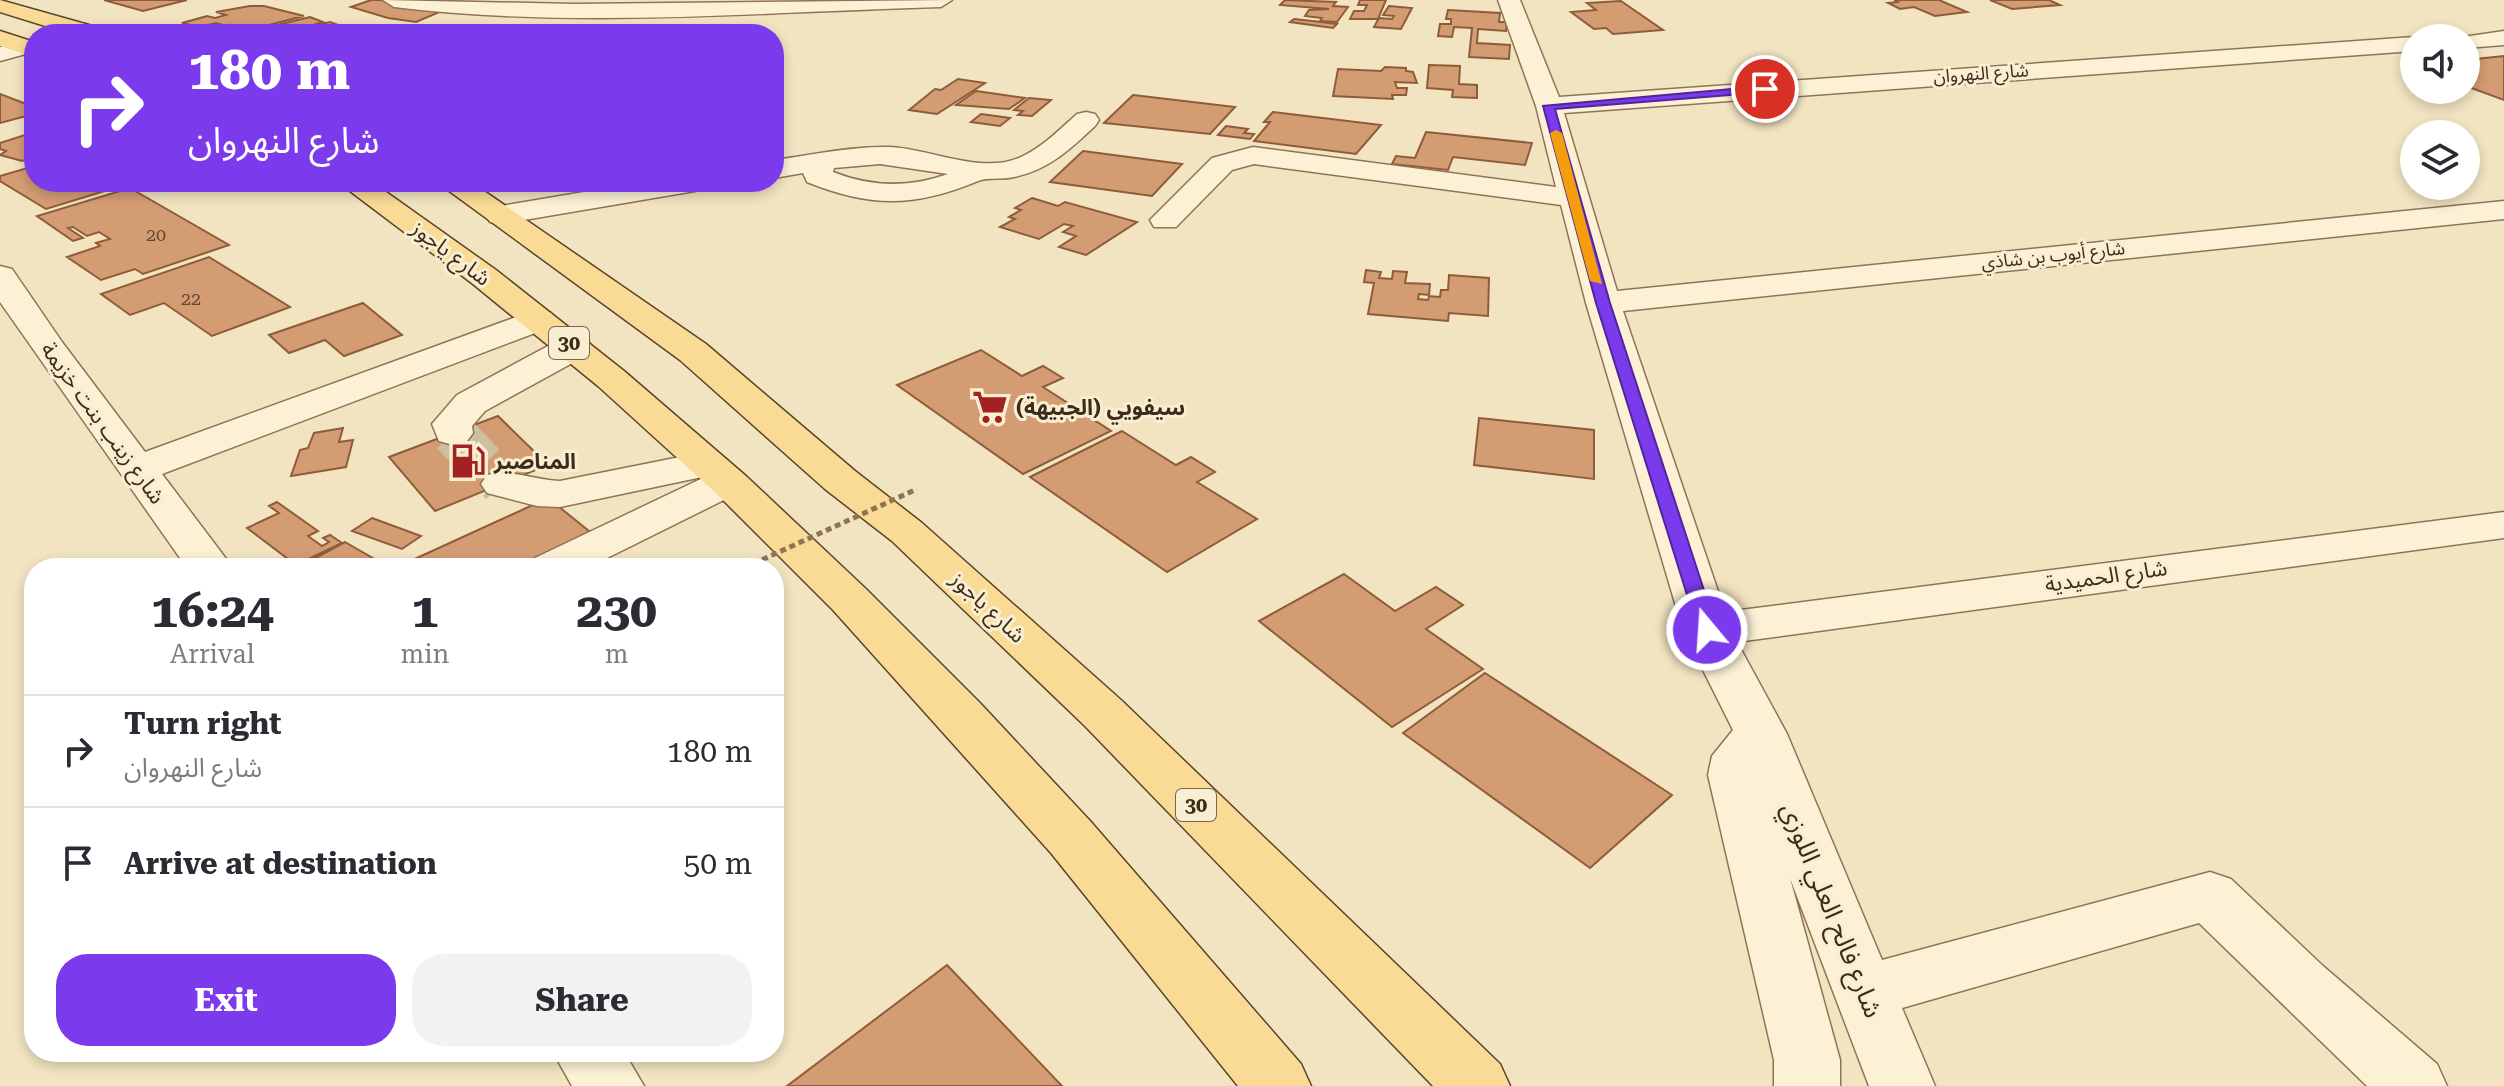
<!DOCTYPE html>
<meta charset="utf-8">
<style>
:root{--surface:#fff;--page:#f2f2f3;--text:#2b2b33;--muted:#7c7c81;--line:#e1e1e2;--accent:#7c3aed}
body{margin:0;font-family:"Roboto Serif","Noto Sans Arabic",serif;background:var(--page);color:var(--text);height:100vh;display:flex;flex-direction:column;font-size:30px;white-space:nowrap}
*{box-sizing:border-box;margin:0}
p{font-size:26px;color:var(--muted)}
.icon{flex:none;width:44px;height:44px;fill:none;stroke:currentColor;stroke-width:2;stroke-linecap:round;stroke-linejoin:round}
.map{position:relative;flex:1;overflow:hidden}
.panel{position:absolute;left:24px;top:558px;width:760px;height:504px;display:flex;flex-direction:column;background:var(--surface);border-radius:32px;box-shadow:0 4px 12px #0003}
.panel>*{flex:none}
.top-card{position:absolute;left:24px;top:24px;width:760px;height:168px;border-radius:32px;box-shadow:0 4px 12px #0003;background:#7c3aed;color:#fff;overflow:hidden}
.fabs{position:absolute;left:2400px;top:24px;display:grid;gap:16px}
.fabs a{display:grid;place-items:center;width:80px;height:80px;border-radius:50%;background:var(--surface);box-shadow:0 4px 12px #0003;font-size:40px}
.pin{position:absolute;display:grid;place-items:center;width:68px;height:68px;color:#fff;margin:-34px;border:4px solid #fff;border-radius:50%;box-shadow:0 2px 8px #0007}
.me{position:absolute;width:88px;margin:-44px;rotate:342deg;stroke-linejoin:round;filter:drop-shadow(0 0 6px #0008)}
.turn{display:flex;align-items:center;gap:28px;height:168px;padding:0 32px;font-size:36px}
.turn .icon{width:104px;height:104px;stroke-width:2.5}
.turn b{display:block;font-size:56px;line-height:68px}
.eta{display:flex;justify-content:space-evenly;align-items:center;height:136px;text-align:center}
.eta b{font-size:48px;font-weight:700;line-height:56px}
.action{display:flex;gap:16px;margin-top:auto;padding:16px 32px}
.action a{flex:1;height:92px;border-radius:32px;background:var(--accent);color:#fff;font-size:32px;font-weight:700;line-height:92px;text-align:center}
.action a+a{background:var(--page);color:var(--text)}
ul{padding:0;list-style:none}
li{display:flex;align-items:center;gap:24px;height:112px;padding:0 32px;border-top:2px solid var(--line)}
li div{flex:1}
li b{display:block;font-size:30px}
li em{font-style:normal}
.map>svg:first-child{display:block}
</style>
<div class="map">
<svg width="2504" height="1086" viewBox="0 0 2504 1086">
<rect width="100%" height="100%" fill="#f2e4c1"/>
<g fill="#d49c73" stroke="#8f5c3a" stroke-width="2">
<path d="M104,0H187L143,11Z"/>
<path d="M371,0H380L442,11L416,22L388,18L351,7Z"/>
<path d="M1285,0L1336,2L1333,6L1348,7L1337,22L1320,21L1322,18L1305,16L1309,10L1329,9L1280,5Z"/>
<path d="M1360,0H1386L1378,19H1350L1354,11H1364L1367,5H1358Z"/>
<path d="M1894,0H1939L1967,12L1935,16L1914,7L1900,9L1888,3L1899,2Z"/>
<path d="M1990,0H2049L2060,5L2012,9Z"/>
<path d="M1621,1L1663,30L1613,34L1606,28L1594,29L1571,12L1596,10L1587,3Z"/>
<path d="M250,6H264L304,16L261,27L274,30L261,34H215L234,28L216,23L199,27L182,23L207,16L215,18L226,15L216,12Z"/>
<path d="M1389,6L1412,8L1401,29L1374,27L1379,18L1392,19L1394,16L1383,15Z"/>
<path d="M1448,10L1500,13L1499,22H1507L1506,31L1478,29L1477,43L1510,45L1509,59L1469,57L1472,28L1454,27L1452,37L1438,36L1440,24H1451V19H1446Z"/>
<path d="M310,17L323,22L316,24L318,25L330,22L358,32L369,29L382,34H264L282,29L273,26Z"/>
<path d="M1294,19L1321,22L1337,24L1333,28L1290,22Z"/>
<path d="M2504,56V100L2466,86V60Z"/>
<path d="M1429,65L1460,66L1459,84L1477,85V98L1452,97L1453,90L1427,88Z"/>
<path d="M1385,67L1406,68V71L1413,72L1417,83L1395,82L1397,88H1407L1406,95H1392L1393,99L1333,96L1338,69L1381,71Z"/>
<path d="M958,79L985,83L937,114L909,110L935,89L941,90Z"/>
<path d="M976,91L1025,98L1009,109L956,105Z"/>
<path d="M0,94L34,107V114L0,123Z"/>
<path d="M1133,95L1235,107L1210,134L1104,123Z"/>
<path d="M1029,98L1051,100L1032,116L1018,115L1023,111L1014,110Z"/>
<path d="M1273,112L1381,125L1356,154L1254,141L1270,122H1264Z"/>
<path d="M981,114L1010,118L1000,126L971,122Z"/>
<path d="M1226,126L1248,129L1244,133L1254,134L1250,139L1218,135Z"/>
<path d="M34,132V157L22,161L0,155L6,151L0,149V143Z"/>
<path d="M1426,132L1532,143L1525,165L1453,157L1448,170L1392,164L1396,156L1415,158Z"/>
<path d="M1083,151L1182,164L1152,196L1050,182Z"/>
<path d="M34,166V182H134L46,209L0,181V176Z"/>
<path d="M130,188L229,245L143,274L135,269L101,280L67,257L100,246L96,243L110,239L99,232L87,236L73,227L68,228L83,238L73,241L37,216Z"/>
<path d="M1032,198L1058,206L1065,202L1137,222L1086,255L1059,247L1076,236L1063,232L1073,226L1064,224L1039,239L1000,227L1015,219L1009,217L1021,210L1015,208Z"/>
<path d="M209,257L290,307L212,336L164,303L130,315L101,294Z"/>
<path d="M1366,270L1381,272L1379,278L1392,279L1393,271L1407,272L1405,283L1430,284L1429,295L1419,294L1418,299L1428,300L1429,296L1440,297L1441,290H1448L1449,275L1489,278L1488,316L1449,313L1448,321L1368,314L1374,283L1364,282Z"/>
<path d="M363,303L402,335L344,356L325,340L289,353L269,335Z"/>
<path d="M981,350L1022,376L1043,366L1063,378L1043,387L1111,431L1023,474L897,385Z"/>
<path d="M498,416L548,465L435,511L389,457Z"/>
<path d="M1479,418L1594,430V479L1474,465Z"/>
<path d="M343,428L339,442L353,440L346,467L291,476L300,450L308,448L314,433Z"/>
<path d="M1122,431L1176,465L1191,457L1215,472L1197,482L1257,519L1167,572L1030,477Z"/>
<path d="M548,498L594,535L527,568H395Z"/>
<path d="M277,502L318,531L308,536L322,546L329,542L323,538L330,535L342,543L296,565L247,528L279,513L269,506Z"/>
<path d="M372,518L421,536L402,549L352,531Z"/>
<path d="M345,542L383,564L375,568H297Z"/>
<path d="M1344,574L1395,611L1436,587L1463,605L1426,629L1483,669L1392,727L1259,621Z"/>
<path d="M1485,673L1672,795L1590,868L1403,733Z"/>
<path d="M947,965L1062,1086H787Z"/>
</g>
<g fill="none" stroke-linecap="round" stroke-linejoin="round">
<path stroke="#cebfa0" stroke-width="44" stroke-dasharray="44 22" stroke-linecap="butt" d="M453,433L502,484"/>
<g stroke="#8e7456" stroke-width="3">
<g id="minor">
<path d="M383,0L574,4L952,0L941,7C759,12 575,29 394,7Z"/>
<path d="M1498,0H1520L1559,97L2414,37L2418,38H2414V51L1564,113L1617,291L2504,201V219L1623,311L1725,612L2504,512V538L1737,642L1787,734L1882,960L2210,872L2231,879L2323,966L2437,1064L2447,1086H2367L2199,923L1902,1008L1935,1086H1869L1790,878L1840,1060V1086H1774V1060L1708,775L1712,756L1733,730L1683,630L1586,303L1561,205L1254,164L1232,170L1176,227H1154L1150,220L1212,158L1253,147L1556,187L1536,106Z"/>
<path d="M2504,31V45L2466,48V38H2456Z"/>
<path d="M25,40L33,42V52L0,61V47Z"/>
<path d="M1086,112L1095,114L1099,120L1095,126C1070,149 1049,170 1014,177C1003,180 988,177 978,181C915,207 871,208 807,182L803,173L774,178V160C813,155 851,146 890,147C932,149 984,176 1023,156C1044,146 1060,129 1077,114ZM880,164L948,174C909,188 871,187 833,172L834,168Z"/>
<path d="M643,182H710L705,188L695,191L501,224L490,222L486,215L490,208L501,206Z"/>
<path d="M0,266L12,269L62,342L145,452L527,313L539,310L551,313L556,320L551,327L162,474L233,568H187L0,302Z"/>
<path d="M574,336L587,339L592,347L587,355L485,411L472,426L473,433L467,441L453,445L439,441L432,424L457,395L561,339Z"/>
<path d="M705,452L719,455L725,464L720,472L740,474L746,483L740,492L587,568H528L535,558L707,476L560,507L537,506L487,493L481,484L487,475C511,469 536,480 560,481Z"/>
<path d="M553,1052H624L644,1086H572Z"/>
</g>
</g>
<g stroke="#5b422b" stroke-width="3">
<g id="major">
<path d="M0,0L103,29L107,34H71L0,12Z"/>
<path d="M0,31L34,42V57L0,46Z"/>
<path d="M338,182H372L496,270L624,371L747,477L866,589L980,703L1091,822L1301,1064L1311,1086H1238L1051,853L833,610L718,495L598,386L473,284Z"/>
<path d="M437,182H471L706,344L855,471L922,523L1121,700L1500,1064L1510,1086H1433L1085,726L892,541L825,489L680,360Z"/>
</g>
</g>
<use href="#minor" fill="#fcf1d5" fill-rule="evenodd"/>
<use href="#major" fill="#f9db95" fill-rule="evenodd"/>
<path stroke="#8e7456" stroke-width="5" stroke-dasharray="6 4" stroke-linecap="butt" d="M744,568L917,489"/>
</g>
<path fill="#7c3aed" stroke="#51269a" stroke-width="2" d="M1765,86L1769,92L1555,109L1610,303L1717,630L1707,637L1698,630L1596,303L1543,106Z"/>
<path fill="#f59e0b" d="M1556,130L1562,133L1602,284L1590,281L1550,133Z"/>
<defs>
<g id="supermarket-bare" transform="scale(2.76)"><path d="M-6-5.5h2.5l.6 2H6L4.5 2H-2.5L-4.4-4H-6ZM-1.5 3.2a1.3 1.3 0 1 0 .1 0ZM3 3.2a1.3 1.3 0 1 0 .1 0Z" fill="#a32120" stroke="#f9eed1" stroke-width="2.5" paint-order="stroke"/></g>
<g id="fuel-bare" transform="scale(2.76)"><path d="M-5.5-6h7V0h2V4h1.3V-2.5L3-4.5l.8-.8L6-3V5H2.5V1h-1V6h-7ZM-4.2-4.7v3.2H.2V-4.7Z" fill="#a32120" stroke="#f9eed1" stroke-width="2.5" paint-order="stroke"/></g>
</defs>
<g fill-rule="evenodd">
<use href="#supermarket-bare" x="990" y="407"/>
<use href="#fuel-bare" x="468" y="461"/>
</g>
<g text-anchor="middle" dominant-baseline="central" stroke-width="6" stroke-linejoin="round" paint-order="stroke">
<g font-size="18" fill="#3c2c1c" stroke="#f9eed1">
<text transform="translate(1981 73) rotate(-4)">شارع النهروان</text>
<text transform="translate(2053 255) rotate(-6)">شارع أيوب بن شاذي</text>
</g>
<g font-size="18" fill="#624832">
<text x="156" y="234">20</text>
<text x="191" y="298">22</text>
</g>
<g fill="#f9eed1" stroke="#756652" stroke-width="2">
<rect x="549" y="327" width="40" height="32" rx="6"/>
<rect x="1176" y="789" width="40" height="32" rx="6"/>
</g>
<g font-size="20" font-weight="bold" fill="#3c2c1c">
<text x="569" y="343">30</text>
<text x="1196" y="805">30</text>
</g>
<g font-size="22" fill="#3c2c1c" stroke="#f9eed1">
<text transform="translate(451 253) rotate(37)">شارع ياجوز</text>
<text transform="translate(103 423) rotate(54)">شارع زينب بنت خزيمة</text>
<text transform="translate(2106 576) rotate(-8)">شارع الحميدية</text>
<text transform="translate(988 607) rotate(43)">شارع ياجوز</text>
</g>
<g font-size="22" font-weight="bold" fill="#3c2c1c" stroke="#f9eed1" text-anchor="start">
<text x="1016" y="407">سيفويي (الجبيهة)</text>
<text x="494" y="461">المناصير</text>
</g>
<g font-size="26" fill="#3c2c1c" stroke="#f9eed1">
<text transform="translate(1832 910) rotate(68)">شارع فالح العلي اللوزي</text>
</g>
</g>
</svg>
<div class="fabs">
<a><svg class="icon" aria-label="sound" viewBox="0 0 24 24"><path d="M4 9h4l5-4v14l-5-4H4zM17 9q2 3 0 6"/></svg></a>
<a><svg class="icon" aria-label="layers" viewBox="0 0 24 24"><path d="M12 4l9 5-9 5-9-5zM3 14l9 5 9-5"/></svg></a>
</div>
<div class="pin" style="left:1765px;top:89px;background:#d93025"><svg class="icon" aria-label="arrive" viewBox="0 0 24 24"><path d="M6 21V4h12l-3 4 3 4H6"/></svg></div>
<svg class="me" style="left:1707px;top:630px" viewBox="-20 -20 40 40"><circle r="17" fill="#7c3aed" stroke="#fff" stroke-width="3"/><path d="M0-11L8 9 0 5-8 9z" fill="#fff"/></svg>
<div class="top-card">
<div class="turn"><svg class="icon" aria-label="right" viewBox="0 0 24 24"><path d="M7 20v-9h11M14 6l5 5-5 5"/></svg><div><b>180 m</b>شارع النهروان</div></div>
</div>
<section class="panel">
<div class="eta">
<div><b>16:24</b><p>Arrival</p></div>
<div><b>1</b><p>min</p></div>
<div><b>230</b><p>m</p></div>
</div>
<ul>
<li><svg class="icon" aria-label="right" viewBox="0 0 24 24"><path d="M7 20v-9h11M14 6l5 5-5 5"/></svg><div><b>Turn right</b><p>شارع النهروان</p></div><em>180 m</em></li>
<li><svg class="icon" aria-label="arrive" viewBox="0 0 24 24"><path d="M6 21V4h12l-3 4 3 4H6"/></svg><div><b>Arrive at destination</b></div><em>50 m</em></li>
</ul>
<div class="action"><a>Exit</a><a>Share</a></div>
</section>
</div>
